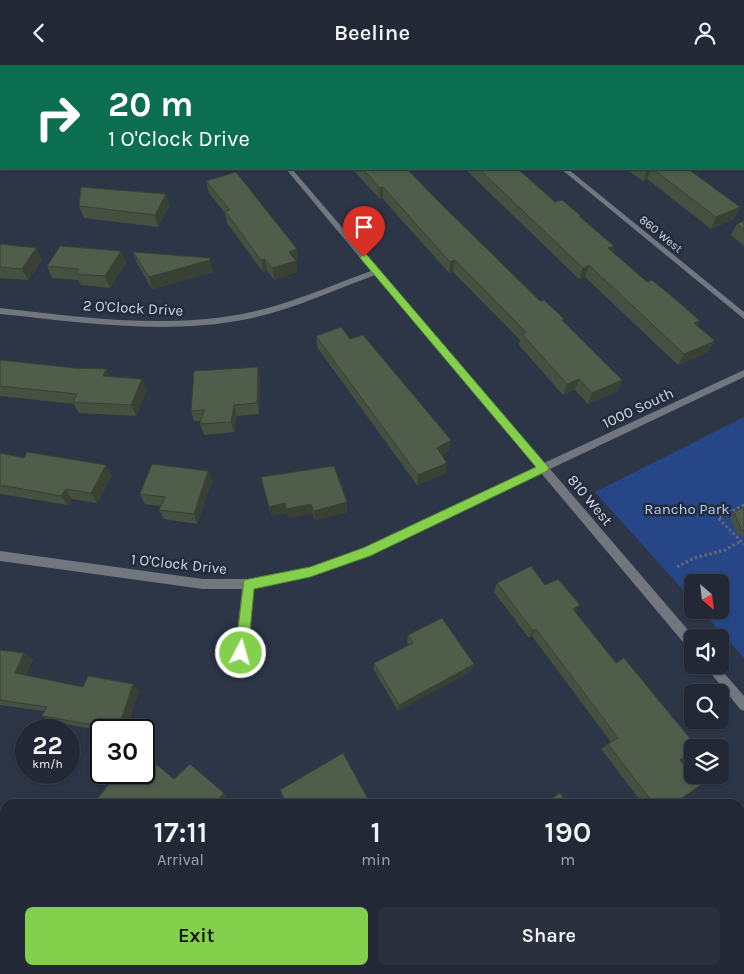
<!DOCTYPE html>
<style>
:root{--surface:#222835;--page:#2a303d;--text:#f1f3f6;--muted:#a2a6ad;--line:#3f4450;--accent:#84d04d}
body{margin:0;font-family:Karla,sans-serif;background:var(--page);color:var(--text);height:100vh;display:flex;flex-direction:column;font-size:19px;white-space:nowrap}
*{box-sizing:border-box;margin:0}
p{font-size:16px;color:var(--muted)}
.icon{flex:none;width:28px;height:28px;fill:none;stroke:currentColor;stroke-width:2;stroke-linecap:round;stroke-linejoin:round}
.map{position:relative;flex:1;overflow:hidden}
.details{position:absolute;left:0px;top:734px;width:745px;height:176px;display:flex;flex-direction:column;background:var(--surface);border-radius:15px 15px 0 0;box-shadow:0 1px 4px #0004,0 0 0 1px var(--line)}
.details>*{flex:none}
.banner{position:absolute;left:0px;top:0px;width:745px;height:105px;box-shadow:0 1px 4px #0004,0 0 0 1px var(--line);background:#0b6e4f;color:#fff;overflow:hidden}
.needle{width:32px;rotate:152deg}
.tools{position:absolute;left:684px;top:509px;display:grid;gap:10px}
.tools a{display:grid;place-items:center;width:45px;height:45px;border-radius:8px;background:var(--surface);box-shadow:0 1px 4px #0004,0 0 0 1px var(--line);font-size:25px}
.speed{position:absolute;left:15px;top:654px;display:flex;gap:10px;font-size:25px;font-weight:700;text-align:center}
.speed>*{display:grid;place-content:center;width:65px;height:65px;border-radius:50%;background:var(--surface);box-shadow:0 1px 4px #0004,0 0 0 1px var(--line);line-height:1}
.speed small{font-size:12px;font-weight:400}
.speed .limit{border:2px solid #111;border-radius:8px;background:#fff;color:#111}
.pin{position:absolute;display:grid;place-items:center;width:42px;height:42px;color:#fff;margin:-51px -21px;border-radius:50% 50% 50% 0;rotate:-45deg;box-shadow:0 0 5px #0007}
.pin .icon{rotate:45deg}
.me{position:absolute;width:55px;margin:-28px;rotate:6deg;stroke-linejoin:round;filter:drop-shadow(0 0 4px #0008)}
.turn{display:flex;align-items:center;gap:18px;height:105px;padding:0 25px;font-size:22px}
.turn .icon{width:65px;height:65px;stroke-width:2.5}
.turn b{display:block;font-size:35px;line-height:42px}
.eta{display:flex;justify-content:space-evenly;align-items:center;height:85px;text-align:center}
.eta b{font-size:30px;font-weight:600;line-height:35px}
.action{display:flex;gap:10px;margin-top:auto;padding:10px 25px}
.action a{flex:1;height:58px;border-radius:8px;background:var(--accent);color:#111;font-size:20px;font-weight:600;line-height:58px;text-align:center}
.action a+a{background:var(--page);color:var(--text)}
header{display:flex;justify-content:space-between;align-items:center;height:65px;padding:0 25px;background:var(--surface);font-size:22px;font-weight:600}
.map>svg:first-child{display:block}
</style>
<header><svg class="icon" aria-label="back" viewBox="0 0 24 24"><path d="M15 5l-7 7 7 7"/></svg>Beeline<svg class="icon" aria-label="person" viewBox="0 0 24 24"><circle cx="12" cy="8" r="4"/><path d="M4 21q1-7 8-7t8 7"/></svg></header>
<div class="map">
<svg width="744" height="909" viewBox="0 0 744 909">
<rect width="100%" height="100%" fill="#2d3647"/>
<path fill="#274687" d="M744,352V593L701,545H720V518H692V535L595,427Z"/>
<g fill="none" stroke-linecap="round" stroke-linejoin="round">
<g stroke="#616978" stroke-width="3" stroke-dasharray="2.5 2.5" stroke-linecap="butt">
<path d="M744,440L718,453L744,479"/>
<path d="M677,502L694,493L725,485L741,476"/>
</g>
<g fill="#71767f" fill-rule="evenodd">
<path d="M434,0H441L442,1H435Z"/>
<path d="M675,0H682L683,1H676Z"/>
<rect x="0" y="87" width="1" height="4"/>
<path d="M286,104H292L544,398L744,305V312L550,404L694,572L692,584L688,583L541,408L370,490L310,512L253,523L247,588L245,592L241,593L237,592L235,588L242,524H203L0,496V486L203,514H248L310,502L363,484L536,402L375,210C331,226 288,247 242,255C161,270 80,257 0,249V243C80,252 161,264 242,249C286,241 329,221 371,206Z"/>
<path d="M561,104H568L744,247V254Z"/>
<path d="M704,600H717L744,631V646L740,644Z"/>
<path d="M744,770V784L740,785V771Z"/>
<path d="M555,905H572L570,909H553Z"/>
</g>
</g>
<g fill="#465040">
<path d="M351,0H400L402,1H353Z"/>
<path d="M492,0H646L648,1H493Z"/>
<path d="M727,0H744V10V1H729Z"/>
<path d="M1,49V67H0V51Z"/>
<path d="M352,104H407L439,137L540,236L563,257L622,315L617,326L588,339L575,325L563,330L519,280L520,275L453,207L449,208L383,134H380Z"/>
<path d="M465,104H518L555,137L580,152L612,187L647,217L700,256L697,261L708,287L678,300L585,212L579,214Z"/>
<path d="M626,104H688L740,142L734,154L711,164L647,114L643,116Z"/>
<path d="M206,116L297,184L298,196L296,197L297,207L274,215L267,205L263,207L227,158L225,148L209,128Z"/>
<path d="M166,129L169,141L158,162L84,153L79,141Z"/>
<path d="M744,156V181L731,170L737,159Z"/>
<path d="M0,179L36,183L42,195L28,215L0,213Z"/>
<path d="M133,187L213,207L152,224L137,198Z"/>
<path d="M126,197L110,223L81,220L78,215L52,213L47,201Z"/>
<path d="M316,271L350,274L451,375L449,386L442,390L446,408L417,420L317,282Z"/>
<path d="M0,295L74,303L106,304L109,311L147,324L136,351L79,348L74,339L0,331Z"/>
<path d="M260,313L259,349L237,351L234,367L204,370L200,359L201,356H194L191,346Z"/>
<path d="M0,388L112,410L97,438L72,434L68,440L0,429Z"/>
<path d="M261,412L347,437V447L315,455L313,448L288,453L287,448L272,451Z"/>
<path d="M212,416L197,459L164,454L159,445L161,441L145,439L140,429Z"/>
<path d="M744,442V472L737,469L730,452L734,447Z"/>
<path d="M497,518L545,520L576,548L680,695L673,739H643L601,684L611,677L532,571L529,573L494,527Z"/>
<path d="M408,570L474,599L471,606L398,646L374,605V598L409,580L407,577Z"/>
<path d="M0,585L24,588L33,595L26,610L83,622L139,626L126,665H101L51,657L42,651L44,646L0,640Z"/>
</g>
<g fill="#394134">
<path d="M162,0H172L171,1H161Z"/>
<path d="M647,104H651L647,114L643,116Z"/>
<path d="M383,122V134H380V123Z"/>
<path d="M166,129L169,141L158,162L155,150Z"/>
<path d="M740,142L734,154L711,164L716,152Z"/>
<path d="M614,181L610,193L608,183Z"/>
<path d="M36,183L42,195L28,215L22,204Z"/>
<path d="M297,184L298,196L296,197L297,207L274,215L272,203L289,187Z"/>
<path d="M121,186L126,197L110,223L105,211Z"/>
<path d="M210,193L213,207L152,224L149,212Z"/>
<path d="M265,194L267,205L263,207L261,195Z"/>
<path d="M455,195L453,207L449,208L450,197Z"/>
<path d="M589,200L585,212L579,214L583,203Z"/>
<path d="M700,256L694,267V258Z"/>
<path d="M715,276L708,287L678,300L684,289Z"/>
<path d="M258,302L260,313L259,349L257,338Z"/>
<path d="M106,304L111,315L103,311Z"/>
<path d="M142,314L147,324L136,351L131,340Z"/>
<path d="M579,314L575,325L563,330L567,319Z"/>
<path d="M622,315L617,326L588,339L592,328Z"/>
<path d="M234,340L237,351L234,367L231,357Z"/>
<path d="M451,375L449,386L435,394L437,383Z"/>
<path d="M447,398L446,408L417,420L418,410Z"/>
<path d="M106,400L112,410L97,438L91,428Z"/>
<path d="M208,406L212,416L197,459L194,449Z"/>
<path d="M66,424L72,434L68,440L61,431Z"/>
<path d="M347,437V447L315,455L314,446Z"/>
<path d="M285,438L287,448L272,451L269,442Z"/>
<path d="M311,439L313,448L288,453L286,444Z"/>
<path d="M580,540L575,548L573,544Z"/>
<path d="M536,564L532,571L529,573L533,566Z"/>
<path d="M24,588L33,595L24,615L15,608Z"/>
<path d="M474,599L471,606L398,646L399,640Z"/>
<path d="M133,619L139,626L126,665H119L118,664Z"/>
<path d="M224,728L227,731L220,739H214Z"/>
<path d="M156,905H160L153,909H149Z"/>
</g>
<g fill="#515d4b" stroke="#394134">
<path d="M130,0H162L161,1H129Z"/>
<path d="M266,0H304L305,1H267Z"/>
<path d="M363,0H400L402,1H365Z"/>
<path d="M508,0H646L648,1H510Z"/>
<path d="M1,49V58H0V51Z"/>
<path d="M363,104H407L439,137L540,236L544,235L564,254L562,255L622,315L592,328L579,314L567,319L522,269L526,267L455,195L450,197L383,122L380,123Z"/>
<path d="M479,104H518L555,137L562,135L580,150L579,151L614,181L608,183L647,217L652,215L681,239L700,256L694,258L715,276L684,289L589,200L583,203Z"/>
<path d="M653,104H688L740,142L716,152Z"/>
<path d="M236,107L297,184L289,187L296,196L272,203L265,194L261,195L225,146L230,145L206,116Z"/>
<path d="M81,122L166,129L155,150L79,141Z"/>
<path d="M744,156V164L737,159Z"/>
<path d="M0,179L36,183L22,204L0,202Z"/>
<path d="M60,181L121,186L105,211L76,209L78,204L47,201Z"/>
<path d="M133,187L210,193V195L149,212Z"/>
<path d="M341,262L350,274L363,270L451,375L437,383L447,398L418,410L316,271Z"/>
<path d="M0,295L74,303L106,304L103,311L142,314L131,340L73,337L77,329L0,321Z"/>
<path d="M258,302L257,338L234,340L231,357L200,359L204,345L191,346L194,306Z"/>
<path d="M27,387L106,400L91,428L66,424L61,431L0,420V388L24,393Z"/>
<path d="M152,399L208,406L194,449L159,445L165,432L140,429Z"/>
<path d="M334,401L347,437L314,446L311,439L286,444L285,438L269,442L261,412Z"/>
<path d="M744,442V466L741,464L734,447Z"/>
<path d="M531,501L545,520L558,514L580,540L573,544L616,598L624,593L697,682H692V686L680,695L701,720L673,739H654L608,679L618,673L536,564L533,566L497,518Z"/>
<path d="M442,553L474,599L399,640L374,598L413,578L408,570Z"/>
<path d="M0,585L24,588L15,608L83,622L88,611L133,619L118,664L42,651L47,642L0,635Z"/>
<path d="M343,688L370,738L368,739H287L280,725Z"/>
<path d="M144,689L174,714L190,699L224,728L214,739H93L118,708H144Z"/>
<path d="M560,728L567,739H543Z"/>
<path d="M102,905H156L149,909H104Z"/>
<path d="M297,905H407L401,909H291Z"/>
</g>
<path fill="#84d04d" stroke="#568732" d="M364,189L367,190L549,403L547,406L370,491L310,512L254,524L248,588L246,593L241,594L237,593L235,588L244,515L310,502L363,483L536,402L361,194L360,192Z"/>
<g text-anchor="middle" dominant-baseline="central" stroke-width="5" stroke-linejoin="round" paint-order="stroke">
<g font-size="12" fill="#d2d8e3" stroke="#232c3c">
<text transform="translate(661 169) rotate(39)">860 West</text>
</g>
<g font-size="15" fill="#d2d8e3" stroke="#232c3c">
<text transform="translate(133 243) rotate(3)">2 O'Clock Drive</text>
<text transform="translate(638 343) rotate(-25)">1000 South</text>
<text transform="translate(590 435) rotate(50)">810 West</text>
<text transform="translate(179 499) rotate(6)">1 O'Clock Drive</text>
</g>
<g font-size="15" fill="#b8ccf3" stroke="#232c3c">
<text x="687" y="444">Rancho Park</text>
</g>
</g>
</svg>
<div class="tools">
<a><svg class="needle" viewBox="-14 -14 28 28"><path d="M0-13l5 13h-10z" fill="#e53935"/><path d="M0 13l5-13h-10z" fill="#a2a6ad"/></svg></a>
<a><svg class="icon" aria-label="sound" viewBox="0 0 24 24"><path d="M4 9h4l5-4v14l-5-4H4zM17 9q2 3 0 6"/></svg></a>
<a><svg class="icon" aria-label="search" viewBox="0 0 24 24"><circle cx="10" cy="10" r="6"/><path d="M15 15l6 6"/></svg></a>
<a><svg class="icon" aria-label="layers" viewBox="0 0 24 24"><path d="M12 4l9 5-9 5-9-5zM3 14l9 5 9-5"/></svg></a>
</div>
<div class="speed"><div>22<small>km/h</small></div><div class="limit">30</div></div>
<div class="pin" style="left:364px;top:192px;background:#d93025"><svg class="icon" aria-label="arrive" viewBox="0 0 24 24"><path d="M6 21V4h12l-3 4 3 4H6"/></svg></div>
<svg class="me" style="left:241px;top:588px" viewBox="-20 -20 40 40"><circle r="17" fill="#84d04d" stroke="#fff" stroke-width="3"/><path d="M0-11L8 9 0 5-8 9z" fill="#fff"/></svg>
<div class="banner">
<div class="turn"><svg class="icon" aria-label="right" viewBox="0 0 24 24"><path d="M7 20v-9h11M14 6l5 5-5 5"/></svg><div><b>20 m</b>1 O'Clock Drive</div></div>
</div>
<section class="details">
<div class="eta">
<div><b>17:11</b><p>Arrival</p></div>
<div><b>1</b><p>min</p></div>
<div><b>190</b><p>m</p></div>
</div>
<div class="action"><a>Exit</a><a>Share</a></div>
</section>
</div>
